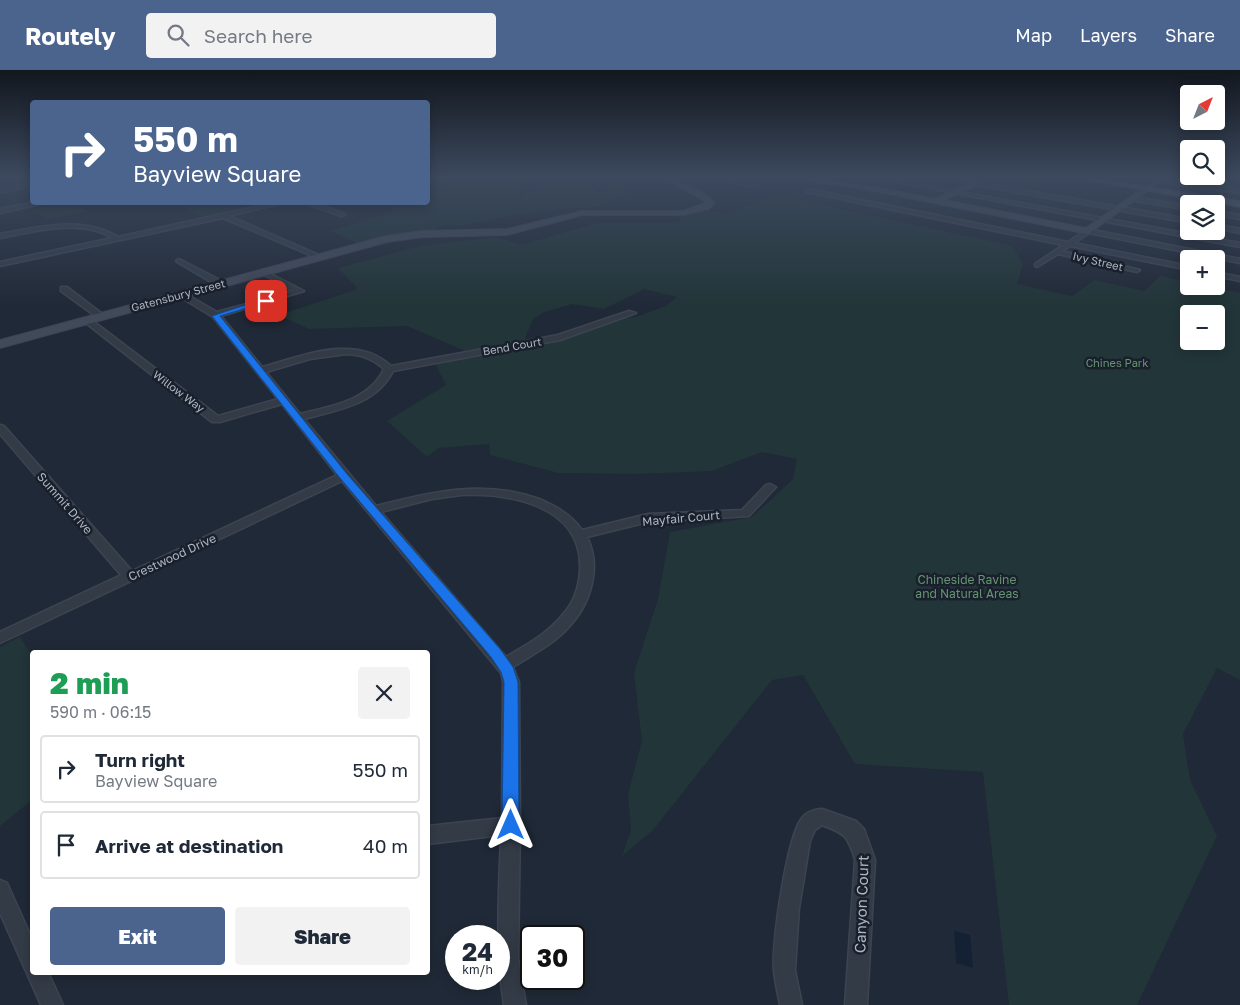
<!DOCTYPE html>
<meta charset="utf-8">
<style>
:root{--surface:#fff;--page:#f2f2f3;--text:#1f2937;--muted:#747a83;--line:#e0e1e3;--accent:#4b648d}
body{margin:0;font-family:"Golos Text",sans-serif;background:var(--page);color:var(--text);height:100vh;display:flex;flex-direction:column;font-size:19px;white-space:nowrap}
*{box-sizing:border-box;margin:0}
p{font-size:16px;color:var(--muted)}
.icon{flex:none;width:28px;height:28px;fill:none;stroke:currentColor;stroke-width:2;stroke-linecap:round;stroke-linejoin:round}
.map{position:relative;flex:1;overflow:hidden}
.sheet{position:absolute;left:30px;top:580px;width:400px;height:325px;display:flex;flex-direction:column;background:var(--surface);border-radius:5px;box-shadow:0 2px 12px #0003}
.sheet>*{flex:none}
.hud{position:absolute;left:30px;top:30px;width:400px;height:105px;border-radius:5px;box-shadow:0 2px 12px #0003;background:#4b648d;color:#fff;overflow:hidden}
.needle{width:32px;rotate:42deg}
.tools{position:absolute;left:1180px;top:15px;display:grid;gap:10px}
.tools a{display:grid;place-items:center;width:45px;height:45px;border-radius:5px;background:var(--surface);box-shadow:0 2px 12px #0003;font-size:25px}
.speed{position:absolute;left:445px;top:855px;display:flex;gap:10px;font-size:25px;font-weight:700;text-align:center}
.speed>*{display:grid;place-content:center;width:65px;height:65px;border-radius:50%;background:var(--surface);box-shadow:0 2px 12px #0003;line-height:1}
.speed small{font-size:12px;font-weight:400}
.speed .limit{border:2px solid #111;border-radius:8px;background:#fff;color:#111}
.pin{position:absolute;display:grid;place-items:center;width:42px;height:42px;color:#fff;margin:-21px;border-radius:10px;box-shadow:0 2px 8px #0006}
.me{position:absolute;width:55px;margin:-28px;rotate:0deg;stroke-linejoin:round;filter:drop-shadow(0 0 4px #0008)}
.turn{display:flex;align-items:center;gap:18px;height:105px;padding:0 20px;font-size:22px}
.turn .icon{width:65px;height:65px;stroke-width:2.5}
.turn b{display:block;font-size:35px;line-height:42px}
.round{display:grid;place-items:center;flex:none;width:52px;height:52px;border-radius:5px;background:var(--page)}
.summary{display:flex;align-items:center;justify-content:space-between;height:85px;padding:0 20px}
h1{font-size:30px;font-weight:800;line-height:38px;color:#1e9e55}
.action{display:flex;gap:10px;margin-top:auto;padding:10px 20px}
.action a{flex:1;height:58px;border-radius:5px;background:var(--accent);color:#fff;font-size:20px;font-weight:800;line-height:58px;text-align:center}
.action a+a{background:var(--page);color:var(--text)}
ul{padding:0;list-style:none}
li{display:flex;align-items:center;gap:15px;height:68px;margin:0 10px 8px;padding:0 10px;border:2px solid var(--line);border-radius:5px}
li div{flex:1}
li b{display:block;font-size:19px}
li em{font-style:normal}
header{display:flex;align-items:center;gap:30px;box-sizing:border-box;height:70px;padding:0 25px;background:var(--accent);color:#fff}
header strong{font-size:24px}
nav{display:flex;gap:28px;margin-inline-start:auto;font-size:18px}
.search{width:350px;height:45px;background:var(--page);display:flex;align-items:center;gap:12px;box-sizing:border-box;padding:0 18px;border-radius:5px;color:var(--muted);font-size:19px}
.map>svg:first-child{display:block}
</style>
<header>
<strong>Routely</strong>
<div class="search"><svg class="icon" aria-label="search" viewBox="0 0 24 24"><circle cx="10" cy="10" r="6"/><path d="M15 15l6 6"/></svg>Search here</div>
<nav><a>Map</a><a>Layers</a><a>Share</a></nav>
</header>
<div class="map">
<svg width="1240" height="935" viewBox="0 0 1240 935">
<rect width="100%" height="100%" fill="#202937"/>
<g fill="#223538" fill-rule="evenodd">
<path d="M428,107H637L621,114L636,118L625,125L597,137L534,141L459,156L444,155L431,162L355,175V172L330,161L393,142V134L390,133L428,132Z"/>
<path d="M1002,107L1058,109L1037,120L991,112Z"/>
<path d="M786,127L1012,176L1023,194L1017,214L1072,226L1095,210L1144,221L1160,206L1189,212V216H1210L1240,223V610L1217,598L1183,664L1190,710L1217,766L1137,935H1009L983,702L855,694L803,605L772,610L653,760L622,786L631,760L628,724L642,671L634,603L658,529L670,462L752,447L793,409L797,389L762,382L712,401L637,404L558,403L490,385L489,374L439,378L427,387L387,351L446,315L435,293L558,269L619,249L636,247L666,236L677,227L644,219L604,239L572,234L545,242L533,249L524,271L465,281L407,256L309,259L279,245L358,219L338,198L420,176L497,167L522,175L596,153H681L679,144L710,141L725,144L770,128ZM1189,244H1216V271H1189Z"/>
<path d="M70,132L88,141L47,149L30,139Z"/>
<path d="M179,133H231L245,138L203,147L173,134Z"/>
<path d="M20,567L32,586V730L0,756V577Z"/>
</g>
<path fill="#142134" d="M954,861L970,865L973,898L956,893Z"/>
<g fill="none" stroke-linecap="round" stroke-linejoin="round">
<g stroke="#142134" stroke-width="2">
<path d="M597,107L595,108L605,119L597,121"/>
<path d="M520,125C533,117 535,113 551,107"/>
</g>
<g stroke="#3d4451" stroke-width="3">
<g id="street">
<path d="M711,107H719L758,116L755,118Z"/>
<path d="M870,107H879L1240,173V177Z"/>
<path d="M934,107H944L973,112L970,114Z"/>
<path d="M1141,107H1160L1240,119V123L1158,112Z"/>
<path d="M978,112L1189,149V153L976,115Z"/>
<path d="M32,113V116L0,123V119Z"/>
<path d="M808,119L1068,172L1088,159L1240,189V193L1089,163L1074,173L1189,196V200L1070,176L1062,181L1140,200L1137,202L1058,184L1037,197L1035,196V194L1063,175L806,122Z"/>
<path d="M1132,127L1189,136V140L1130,130Z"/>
<path d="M36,132H50L0,143V139Z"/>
<path d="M276,132H288L229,146L321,186V188H317L223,148L0,196V192L112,168C83,148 32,162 0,168V164C38,157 84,145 118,167Z"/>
<path d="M312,132L345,144L346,145L341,146L311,135Z"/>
<path d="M1216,141L1240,145V149L1216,145Z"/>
<path d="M1216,154L1240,159V163L1216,158Z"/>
<path d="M179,189L224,212L225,214L218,216L177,192L176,191Z"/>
<path d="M263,200L304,221L221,246L262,297C302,286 356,263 391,296L558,265L629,241L636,243L560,270L393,301C376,335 337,340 304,349L376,436C431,422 484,409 539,429C556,436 572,445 582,460L648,444L742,440L766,415L770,414L776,417L749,446L648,452L587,467C602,497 591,535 567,559C552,575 532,585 513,597L519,612L520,755L518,888L526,935H504C495,878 499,823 501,765L428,774V756L502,748L503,612L501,603L342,411L0,573V562L121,505L0,364V355L4,356L132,501L337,405L282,334L220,352H212L82,250L89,248L218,346L278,329L213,247L177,225L184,223L217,242L293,221L261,203L259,202ZM346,284C362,285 372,288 384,299C369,331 331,336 300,344L266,302L310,289ZM461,425C509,423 581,435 580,497C580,513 575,531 564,543C549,563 526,575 506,587L381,442L432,429Z"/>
<path d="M1216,202L1240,207V211L1216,206Z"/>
<path d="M61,217H67L105,246L98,248L61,221Z"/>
<path d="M822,739L856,751L864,759L875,790L867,935H845L855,790C848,766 846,764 822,755L815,760L810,771L799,838L795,900L802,935H780C778,924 775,912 774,901C771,876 787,766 802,748C807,741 815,740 822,739Z"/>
<path d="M0,810L7,813L32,869V902H48L63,935H41L0,843Z"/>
</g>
</g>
<g stroke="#3d4451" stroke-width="2">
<g id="secondary">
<path d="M661,107C672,107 711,123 714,134L709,139L683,145H582L507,165L422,167L387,172L0,278V270L386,166L422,161L507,159L582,141H683L706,133L702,129Z"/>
<path d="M796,107L880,118L935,129L973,112H976V116L944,130L1086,158L1159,107H1167L1088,164L880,122L799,109Z"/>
</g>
</g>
<g stroke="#3d4451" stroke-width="2">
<path id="primary" d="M1070,107H1087L1240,131V137Z"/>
</g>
<use href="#street" fill="#333b47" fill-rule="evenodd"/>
<use href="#secondary" fill="#414a5a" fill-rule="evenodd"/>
<use href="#primary" fill="#515a67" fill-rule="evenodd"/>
<g stroke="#555f6e" stroke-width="2.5">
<path id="rail" d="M1234,107H1240"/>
</g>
<use href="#rail" stroke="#19202c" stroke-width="2" stroke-dasharray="5" stroke-linecap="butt"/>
</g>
<linearGradient id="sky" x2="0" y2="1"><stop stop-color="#12171e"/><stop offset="0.45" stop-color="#3c495e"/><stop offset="1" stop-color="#3c495e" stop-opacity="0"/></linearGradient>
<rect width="1240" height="237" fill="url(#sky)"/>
<path fill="#1a73e8" stroke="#114b97" d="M264,229L270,231L220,246L347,404L500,579L513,597L518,612L519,755L517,761L511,763L505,761L502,755L504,612L501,602L491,587L340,408L212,246Z"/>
<g text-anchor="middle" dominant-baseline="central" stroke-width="5" stroke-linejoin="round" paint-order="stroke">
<g font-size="11" fill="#adb6c4" stroke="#19202c">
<text transform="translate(1098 191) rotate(13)">Ivy Street</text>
<text transform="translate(178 225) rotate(-15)">Gatensbury Street</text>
<text transform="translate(512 276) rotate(-10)">Bend Court</text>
<text transform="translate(179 321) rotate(37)">Willow Way</text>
</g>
<g font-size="11" fill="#659471" stroke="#19202c">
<text x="1117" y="292">Chines Park</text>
</g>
<g font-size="12" fill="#adb6c4" stroke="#19202c">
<text transform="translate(65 433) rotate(49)">Summit Drive</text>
<text transform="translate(681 448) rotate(-5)">Mayfair Court</text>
<text transform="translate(172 487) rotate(-25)">Crestwood Drive</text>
</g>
<g font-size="12" fill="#659471" stroke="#19202c">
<text x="967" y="509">Chineside Ravine<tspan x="967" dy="14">and Natural Areas</tspan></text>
</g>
<g font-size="15" fill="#adb6c4" stroke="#19202c">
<text transform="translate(861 834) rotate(-88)">Canyon Court</text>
</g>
</g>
</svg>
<div class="tools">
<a><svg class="needle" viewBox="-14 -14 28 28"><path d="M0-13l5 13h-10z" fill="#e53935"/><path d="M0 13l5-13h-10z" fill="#747a83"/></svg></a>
<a><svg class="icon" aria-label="search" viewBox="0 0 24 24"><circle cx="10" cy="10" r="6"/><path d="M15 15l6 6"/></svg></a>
<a><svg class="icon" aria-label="layers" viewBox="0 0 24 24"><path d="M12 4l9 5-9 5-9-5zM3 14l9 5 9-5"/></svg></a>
<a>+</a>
<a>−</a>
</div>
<div class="speed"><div>24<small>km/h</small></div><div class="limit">30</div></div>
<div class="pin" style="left:266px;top:231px;background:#d93025"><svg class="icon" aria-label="arrive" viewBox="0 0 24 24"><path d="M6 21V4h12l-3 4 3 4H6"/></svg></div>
<svg class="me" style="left:511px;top:755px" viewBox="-20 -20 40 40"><path d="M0-17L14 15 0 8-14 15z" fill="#1a73e8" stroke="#fff" stroke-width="4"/></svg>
<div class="hud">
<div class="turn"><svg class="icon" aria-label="right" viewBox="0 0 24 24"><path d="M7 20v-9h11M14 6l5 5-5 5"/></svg><div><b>550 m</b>Bayview Square</div></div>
</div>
<section class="sheet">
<div class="summary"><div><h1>2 min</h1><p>590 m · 06:15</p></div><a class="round"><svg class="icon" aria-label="close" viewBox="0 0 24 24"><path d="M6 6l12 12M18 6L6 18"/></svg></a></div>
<ul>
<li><svg class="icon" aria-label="right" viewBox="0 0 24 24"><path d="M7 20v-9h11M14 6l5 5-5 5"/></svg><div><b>Turn right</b><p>Bayview Square</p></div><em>550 m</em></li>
<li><svg class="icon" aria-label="arrive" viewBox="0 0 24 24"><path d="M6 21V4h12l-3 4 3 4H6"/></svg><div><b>Arrive at destination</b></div><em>40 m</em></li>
</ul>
<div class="action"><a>Exit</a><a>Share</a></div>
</section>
</div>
